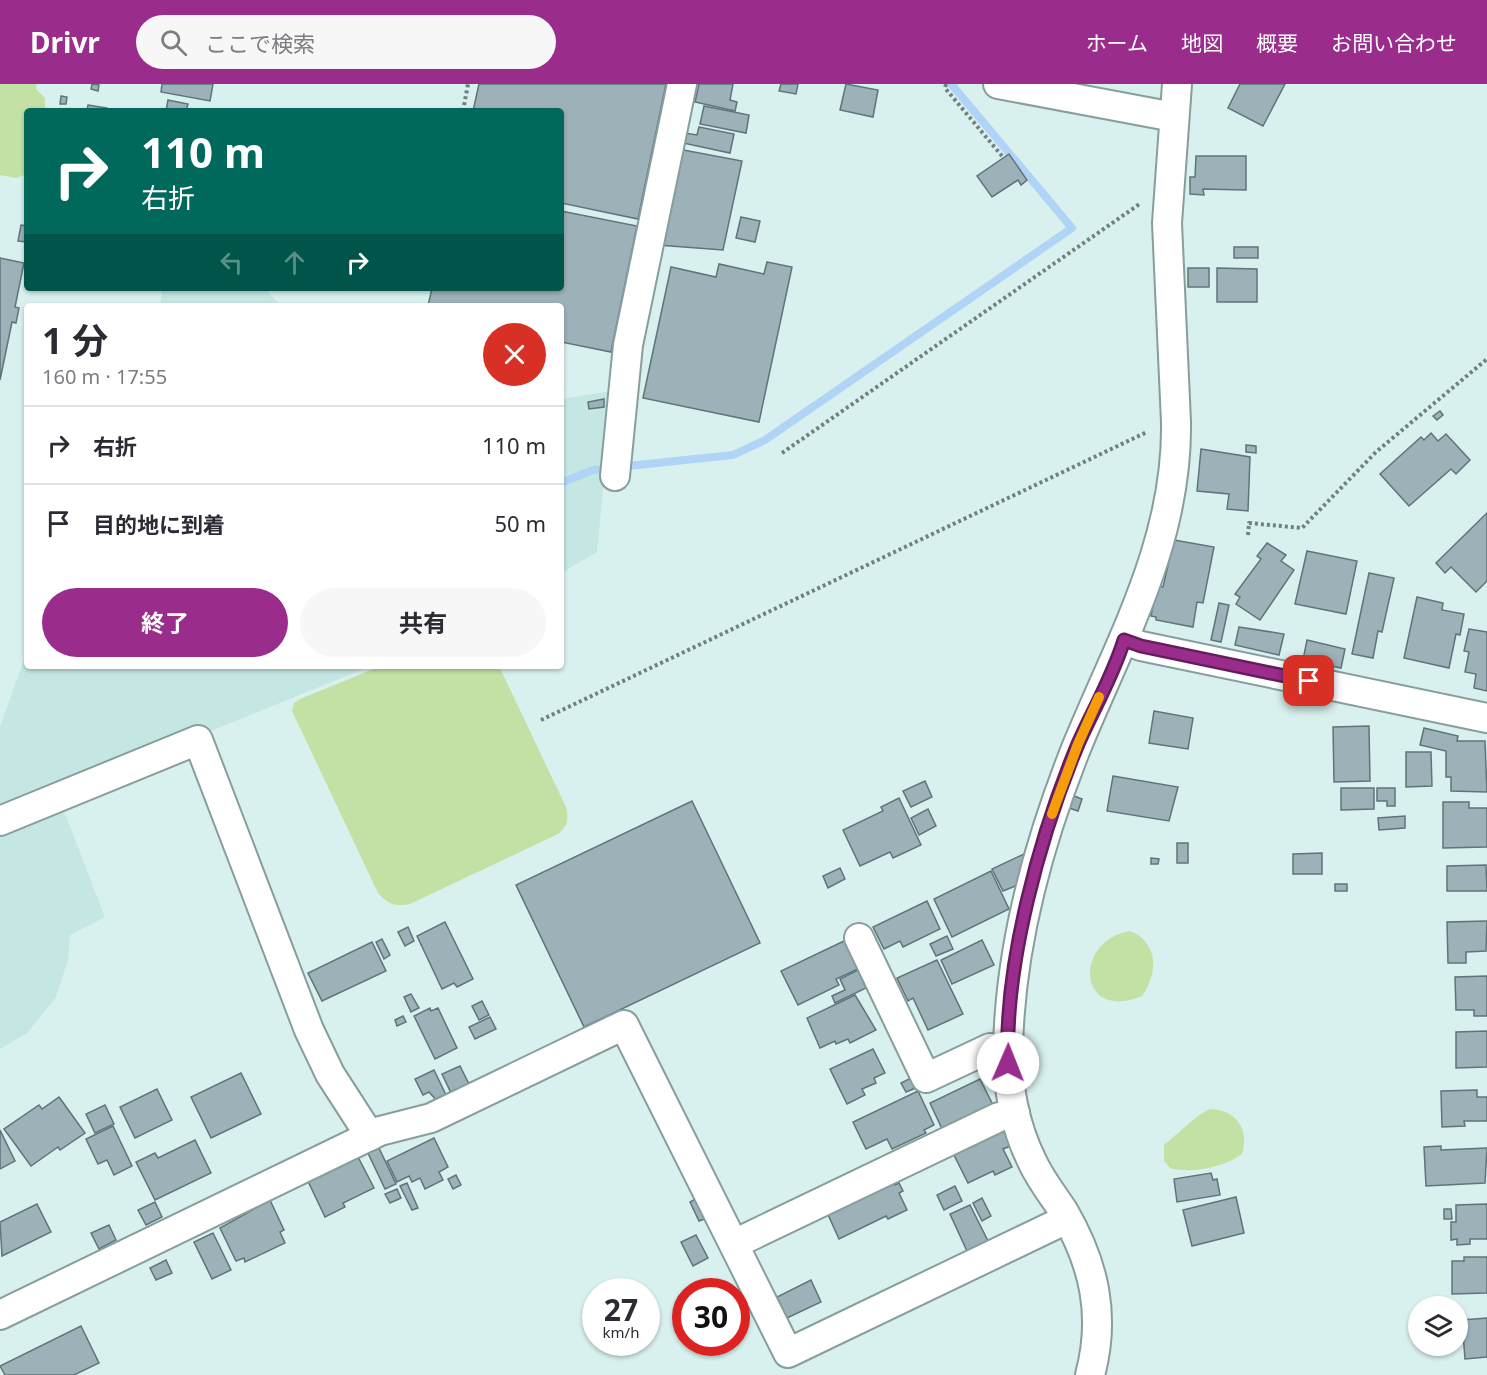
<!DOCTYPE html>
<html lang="ja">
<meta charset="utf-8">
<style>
:root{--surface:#fff;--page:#f7f7f7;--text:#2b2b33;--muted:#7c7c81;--line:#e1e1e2;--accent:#9a2c8c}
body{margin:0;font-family:"Noto Sans","Noto Sans JP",sans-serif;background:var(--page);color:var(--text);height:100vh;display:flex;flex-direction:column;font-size:22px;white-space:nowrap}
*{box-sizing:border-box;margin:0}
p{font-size:20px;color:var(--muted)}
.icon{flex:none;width:33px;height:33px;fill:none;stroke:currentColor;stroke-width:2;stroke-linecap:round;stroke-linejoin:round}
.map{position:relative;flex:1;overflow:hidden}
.panel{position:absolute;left:24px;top:219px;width:540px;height:366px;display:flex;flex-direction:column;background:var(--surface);border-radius:6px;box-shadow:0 2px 4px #0004}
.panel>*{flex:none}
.hud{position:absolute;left:24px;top:24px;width:540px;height:183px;border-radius:6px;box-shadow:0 2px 4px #0004;background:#00695c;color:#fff;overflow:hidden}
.tools{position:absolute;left:1408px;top:1212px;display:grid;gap:12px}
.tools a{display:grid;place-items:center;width:60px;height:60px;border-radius:50%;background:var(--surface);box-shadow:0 2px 4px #0004;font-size:30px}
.speed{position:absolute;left:582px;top:1194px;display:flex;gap:12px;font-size:30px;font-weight:700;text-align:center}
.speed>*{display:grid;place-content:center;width:78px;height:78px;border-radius:50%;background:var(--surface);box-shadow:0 2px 4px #0004;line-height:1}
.speed small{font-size:15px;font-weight:400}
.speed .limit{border:9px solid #d22;background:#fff;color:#111}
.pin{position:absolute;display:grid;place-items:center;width:51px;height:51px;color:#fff;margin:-26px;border-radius:12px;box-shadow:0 3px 9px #0006}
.me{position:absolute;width:66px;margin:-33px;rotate:1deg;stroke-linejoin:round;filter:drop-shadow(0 0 4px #0008)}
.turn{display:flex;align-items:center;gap:21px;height:126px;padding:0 18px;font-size:27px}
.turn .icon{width:78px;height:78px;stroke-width:2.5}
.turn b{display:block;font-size:42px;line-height:51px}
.lanes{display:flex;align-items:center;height:57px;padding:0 18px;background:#0003;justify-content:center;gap:30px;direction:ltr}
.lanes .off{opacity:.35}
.round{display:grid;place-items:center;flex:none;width:63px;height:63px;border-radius:32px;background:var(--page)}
.head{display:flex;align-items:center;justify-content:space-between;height:102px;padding:0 18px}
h1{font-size:36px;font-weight:700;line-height:45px}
.primary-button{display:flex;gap:12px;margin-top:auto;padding:12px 18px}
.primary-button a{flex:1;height:69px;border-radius:36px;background:var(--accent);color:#fff;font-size:24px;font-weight:700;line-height:69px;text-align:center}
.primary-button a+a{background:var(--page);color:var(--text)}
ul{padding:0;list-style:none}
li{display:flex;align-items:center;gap:18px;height:78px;padding:0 18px;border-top:2px solid var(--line)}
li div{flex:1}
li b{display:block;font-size:22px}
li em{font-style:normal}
header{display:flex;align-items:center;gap:36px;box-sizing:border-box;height:84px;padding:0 30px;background:var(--accent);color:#fff}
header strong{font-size:28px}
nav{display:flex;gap:33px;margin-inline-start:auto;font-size:21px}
.search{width:420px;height:54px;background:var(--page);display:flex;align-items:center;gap:15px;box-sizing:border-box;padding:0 21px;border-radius:33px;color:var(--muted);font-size:22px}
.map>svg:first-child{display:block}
</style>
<header>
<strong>Drivr</strong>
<div class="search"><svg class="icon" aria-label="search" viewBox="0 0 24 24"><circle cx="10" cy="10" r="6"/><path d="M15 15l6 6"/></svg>ここで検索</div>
<nav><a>ホーム</a><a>地図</a><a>概要</a><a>お問い合わせ</a></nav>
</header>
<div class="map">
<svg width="1487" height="1291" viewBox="0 0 1487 1291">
<rect width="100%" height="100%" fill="#d8f1ee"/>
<g fill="#c5e7e3">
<path d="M162,204H264L281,222H160Z"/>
<path d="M613,307L597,468L561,489V315Z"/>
<path d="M27,568V582H371L206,649L203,643L0,726V642Z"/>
<path d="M62,722L105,833L70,851L68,876L56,913L27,949L0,965V747Z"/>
</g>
<g fill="#c3e1a5">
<path d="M0,0H37L36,5L45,14V27H27V90L16,94L0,91Z"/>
<path d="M381,582H499L566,723C569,736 568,741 558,750L410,820C395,823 388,820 378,809L292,627L294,619L300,615Z"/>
<path d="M1130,847C1159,859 1158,889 1142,912C1078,939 1072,857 1130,847Z"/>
<path d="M1210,1025C1235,1025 1250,1045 1242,1070C1225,1083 1191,1090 1170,1084L1164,1077V1061L1199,1031Z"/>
</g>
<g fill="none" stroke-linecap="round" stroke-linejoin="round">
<g stroke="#b0d4f5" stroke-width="8">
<path d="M628,382L733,371L765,356L1072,144L952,1"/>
<path d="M561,399L593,386L603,385"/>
</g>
</g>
<g fill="#9cb2b8" stroke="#5f747a" stroke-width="1.5">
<path d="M92,0L99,1L98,7L91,5Z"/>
<path d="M162,0H213L210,17L161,8Z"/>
<path d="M479,0H666L638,135L561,119V27H473Z"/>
<path d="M699,0H733L730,16L737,18L735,27L695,18Z"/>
<path d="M781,0H798L796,10L779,7Z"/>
<path d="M846,0L878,6L873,33L840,26Z"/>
<path d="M1240,0H1285L1263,42L1228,24Z"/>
<path d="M61,12L67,13L66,20H60Z"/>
<path d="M168,16L188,20L186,27H166Z"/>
<path d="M88,21L107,24L106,27H87Z"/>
<path d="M704,22L749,31L746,49L700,40Z"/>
<path d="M699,43L734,50L730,69L683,59L685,49L697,51Z"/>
<path d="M678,65L742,77L723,166L658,161Z"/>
<path d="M1009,70L1027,96L1021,101L1018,96L992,113L977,92Z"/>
<path d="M1196,72H1246V106L1203,105L1204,111L1190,110V93H1195Z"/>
<path d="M561,127L637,142L611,268L561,258V222H428L432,204H561Z"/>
<path d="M741,133L760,137L755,158L736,154Z"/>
<path d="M21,141L27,142V158L18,157Z"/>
<rect x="1234" y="163" width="24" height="11"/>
<path d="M0,174L24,179L15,223L19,224L16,239L12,238L0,296Z"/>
<path d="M767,178L792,183L759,338L643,314L671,183L716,193L719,180L764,190Z"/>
<rect x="1188" y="184" width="21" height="19"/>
<path d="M1217,184L1257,185V218H1217Z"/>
<path d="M604,315V323L589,325L588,318Z"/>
<path d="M1440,327L1443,331L1437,336L1433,332Z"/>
<path d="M1431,349L1438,357L1446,350L1470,376L1456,390L1451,385L1409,422L1380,390L1421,353L1424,356Z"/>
<path d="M1246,361L1256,362V369L1246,368Z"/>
<path d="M1201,365L1250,373L1248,427L1227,425L1229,410L1197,407Z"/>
<path d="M1487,429V497L1476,508L1451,483L1445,489L1436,479Z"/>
<path d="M1174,456L1214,463L1203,519L1197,518L1193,543L1156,536V533L1151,532L1157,502L1163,503Z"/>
<path d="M1267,459L1286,471L1281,477L1294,486L1260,536L1236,520L1240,513L1235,510L1261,475L1257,472Z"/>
<path d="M1307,467L1357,477L1346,530L1295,520Z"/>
<path d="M1369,489L1394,494L1382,548L1378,547L1373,574L1352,570Z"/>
<path d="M1417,513L1443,519L1442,526L1464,530L1460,551L1456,550L1449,584L1404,574Z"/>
<path d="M1219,519L1229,521L1221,558L1211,556Z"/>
<path d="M1239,543L1284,550L1279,571L1235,561Z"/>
<path d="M1469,545L1487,548V607L1474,604L1476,590L1465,588L1469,568L1464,567Z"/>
<path d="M1307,556L1345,565L1341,584L1303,576Z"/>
<path d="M1154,627L1193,634L1188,665L1149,659Z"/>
<path d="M1369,642L1370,697L1334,698L1333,643Z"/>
<path d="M1424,644L1458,652L1457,657H1485L1487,708L1451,707V693H1446V667L1420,661Z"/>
<path d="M1406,668H1431L1432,702L1406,703Z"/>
<path d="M1113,692L1178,703L1169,737L1107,727Z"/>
<path d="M925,697L932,713L911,723L903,707Z"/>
<path d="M1341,704H1374V725L1341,726Z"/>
<path d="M1377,704H1395V722H1387V717H1377Z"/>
<path d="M1074,712L1082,715L1078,727L1069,724Z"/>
<path d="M899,714L921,761L893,774L890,768L860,782L843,746L883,727L881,723Z"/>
<path d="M692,717L760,859L584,943L516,801Z"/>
<path d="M1443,718H1469V724H1487V763L1443,764Z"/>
<path d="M928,725L936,742L919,751L911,734Z"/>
<path d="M1405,732V744L1379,746L1378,734Z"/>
<rect x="1177" y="759" width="11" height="20"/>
<path d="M1026,769L1018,801L1003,807L992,785Z"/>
<path d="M1322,769V790H1293V770Z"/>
<path d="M1151,774L1159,775L1158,780H1151Z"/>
<path d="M1486,781L1487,807H1447V782Z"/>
<path d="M840,784L845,795L828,804L823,792Z"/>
<path d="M991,787L1009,825L952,853L934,815Z"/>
<rect x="1335" y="800" width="12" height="7"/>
<path d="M927,817L940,845L903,863L900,857L884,865L873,843Z"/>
<path d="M1487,837L1486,867L1466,868V879H1448L1447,838Z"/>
<path d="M445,838L473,895L457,903L454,899L442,905L417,852Z"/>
<path d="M408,843L414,857L405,862L398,848Z"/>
<path d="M947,852L953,865L936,872L930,860Z"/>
<path d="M382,855L390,871L384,875L376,858Z"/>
<path d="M846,856L860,884L836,895L839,901L798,921L781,887Z"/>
<path d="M982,856L994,881L952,900L941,876Z"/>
<path d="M372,858L386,887L322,917L308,889Z"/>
<path d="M937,876L963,930L928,946L913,914L908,917L897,894Z"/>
<path d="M858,886L866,904L835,919L832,912L845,906L840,895Z"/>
<path d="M1487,892V932H1474V926H1456L1455,893Z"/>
<path d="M411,910L419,924L411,928L404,913Z"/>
<path d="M855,911L876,946L850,959L848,955L836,960L835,957L820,964L807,934Z"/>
<path d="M482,917L489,931L479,936L472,922Z"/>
<path d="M430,924L431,927L438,924L457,964L435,975L414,932Z"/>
<path d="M403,932L406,938L397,942L395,936Z"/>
<path d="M490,933L496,945L475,955L469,943Z"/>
<path d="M1487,947V983L1456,984V948Z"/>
<path d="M873,965L885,989L874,994L876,999L862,1005L865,1011L847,1020L830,985Z"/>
<path d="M460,982L470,1002L452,1011L442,990Z"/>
<path d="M434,986L447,1013L438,1018L429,1008L423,1011L415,995Z"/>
<path d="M241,989L261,1030L211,1054L191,1013Z"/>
<path d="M913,993L918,1003L906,1008L901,999Z"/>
<path d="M980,995L995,1025L944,1049L930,1019Z"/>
<path d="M157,1005L172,1036L135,1054L120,1023Z"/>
<path d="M1477,1006V1013H1487V1037H1464L1465,1042L1442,1043L1441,1007Z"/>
<path d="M918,1007L934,1041L924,1046L926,1049L892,1065L887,1055L866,1065L853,1038Z"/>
<path d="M59,1013L85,1049L60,1066L58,1063L31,1082L4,1045L39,1021L42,1025Z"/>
<path d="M105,1021L114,1040L95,1049L86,1030Z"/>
<path d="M113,1042L132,1082L114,1091L107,1076L98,1080L86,1055Z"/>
<path d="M0,1046L15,1077L0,1085Z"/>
<path d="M1006,1046L1013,1061L1003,1065L1012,1083L995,1091L993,1087L968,1099L954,1071Z"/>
<path d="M434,1054L448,1083L439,1088L443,1096L425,1105L420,1094L412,1098L409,1092L397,1098L387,1077Z"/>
<path d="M195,1056L211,1089L155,1116L136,1078L155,1069L158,1074Z"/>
<path d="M1441,1062V1066L1487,1064L1485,1099L1426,1102L1424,1063Z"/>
<path d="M379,1064L396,1100L385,1105L368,1069Z"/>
<path d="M357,1071L374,1104L343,1119L345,1123L325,1133L307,1095Z"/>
<path d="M1211,1089L1213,1096L1217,1095L1220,1111L1177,1118L1174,1095Z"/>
<path d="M456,1091L461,1101L453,1105L448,1095Z"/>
<path d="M892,1095L895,1101L899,1099L903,1107L899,1109L907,1126L888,1135L886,1132L839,1155L826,1126Z"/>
<path d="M407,1099L418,1124L412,1126L400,1102Z"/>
<path d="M955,1102L962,1117L944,1126L937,1111Z"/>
<path d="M397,1105L401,1114L390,1119L385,1110Z"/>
<path d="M1236,1113L1244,1149L1192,1162L1183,1126Z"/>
<path d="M697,1114L707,1134L699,1137L690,1118Z"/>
<path d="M982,1114L991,1132L982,1137L973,1119Z"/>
<path d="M270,1116L284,1146L280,1148L285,1159L245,1178L244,1174L236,1177L220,1144Z"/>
<path d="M155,1118L162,1133L146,1141L138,1126Z"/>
<path d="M37,1120L51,1148L2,1172L0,1138Z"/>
<path d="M1487,1120V1155H1470V1160L1457,1161V1155L1451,1156V1138H1456V1121Z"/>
<path d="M970,1121L988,1157L967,1167L950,1130Z"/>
<path d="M1444,1125H1451L1452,1135H1444Z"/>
<path d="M109,1141L116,1156L99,1165L91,1149Z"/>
<path d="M213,1149L231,1186L212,1195L194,1158Z"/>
<path d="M696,1151L708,1174L693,1182L681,1158Z"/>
<path d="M1464,1173H1487V1209L1452,1210V1177H1464Z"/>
<path d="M166,1176L172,1189L156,1196L150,1184Z"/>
<path d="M811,1196L821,1218L787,1234L777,1213Z"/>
<path d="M1487,1234V1273L1465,1275L1462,1236Z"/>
<path d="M81,1242L99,1279L74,1291H5L0,1282Z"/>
</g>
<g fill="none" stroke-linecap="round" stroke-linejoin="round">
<g stroke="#879e9c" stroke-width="32">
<g id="minor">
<path d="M998,0L1174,33"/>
<path d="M615,392L628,261L682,0"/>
<path d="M1124,556L1141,562L1487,634"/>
<path d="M0,737L198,656L309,946L330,990L370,1052"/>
<path d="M859,854L926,994L990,964L1008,965"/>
<path d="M734,1160L999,1033L1015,1029"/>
<path d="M0,1231L380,1047L431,1034L624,941L788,1269L1067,1135"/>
<path d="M1090,1291C1106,1231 1094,1180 1064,1128C1053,1111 1040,1095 1032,1077C1015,1043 1007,1002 1008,965C1010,862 1039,757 1077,662C1121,555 1178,457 1176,338L1167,139L1177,0"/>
</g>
</g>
<g stroke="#70807e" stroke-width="4" stroke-dasharray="3 3" stroke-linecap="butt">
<path d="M946,0L945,4L1002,72"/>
<path d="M463,27L468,0"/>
<path d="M782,369L1141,119"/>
<path d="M1248,451L1249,439L1302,444L1376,368L1487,275"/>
<path d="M541,636L1147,348"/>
</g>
<use href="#minor" stroke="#fff" stroke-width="28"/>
</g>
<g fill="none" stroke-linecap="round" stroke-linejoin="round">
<g stroke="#641d5b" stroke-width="15">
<path id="route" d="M1008,979C1004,881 1040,751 1078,660C1093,626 1113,592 1124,556L1141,562L1309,597"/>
</g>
<use href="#route" stroke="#9a2c8c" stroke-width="10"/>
<path stroke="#f59e0b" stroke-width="10" d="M1052,730L1078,660L1099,613"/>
</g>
</svg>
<div class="tools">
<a><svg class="icon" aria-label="layers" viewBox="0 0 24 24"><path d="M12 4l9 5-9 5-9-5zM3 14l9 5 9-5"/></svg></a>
</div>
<div class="speed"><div>27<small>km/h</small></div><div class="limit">30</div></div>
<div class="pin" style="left:1309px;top:597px;background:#d93025"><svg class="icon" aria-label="arrive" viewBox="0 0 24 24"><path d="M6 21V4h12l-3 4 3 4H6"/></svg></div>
<svg class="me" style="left:1008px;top:979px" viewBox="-20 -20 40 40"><circle r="19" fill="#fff"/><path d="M0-13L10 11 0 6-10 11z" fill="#9a2c8c"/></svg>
<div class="hud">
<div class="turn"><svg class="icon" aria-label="right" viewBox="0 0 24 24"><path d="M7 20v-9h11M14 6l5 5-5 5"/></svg><div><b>110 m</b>右折</div></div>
<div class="lanes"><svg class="icon off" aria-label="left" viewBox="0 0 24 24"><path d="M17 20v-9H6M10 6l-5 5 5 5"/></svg><svg class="icon off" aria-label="ahead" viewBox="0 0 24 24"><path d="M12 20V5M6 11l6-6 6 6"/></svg><svg class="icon" aria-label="right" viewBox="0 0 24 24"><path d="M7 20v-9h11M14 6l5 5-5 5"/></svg></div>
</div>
<section class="panel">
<div class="head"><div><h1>1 分</h1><p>160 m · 17:55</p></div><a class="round" style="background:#d93025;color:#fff"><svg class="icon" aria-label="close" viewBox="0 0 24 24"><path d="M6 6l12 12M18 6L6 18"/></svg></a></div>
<ul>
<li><svg class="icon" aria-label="right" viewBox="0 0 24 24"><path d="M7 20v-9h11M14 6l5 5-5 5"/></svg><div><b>右折</b></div><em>110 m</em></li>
<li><svg class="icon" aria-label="arrive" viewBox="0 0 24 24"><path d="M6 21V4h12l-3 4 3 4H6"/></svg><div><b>目的地に到着</b></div><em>50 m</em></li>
</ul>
<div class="primary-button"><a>終了</a><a>共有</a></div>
</section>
</div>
